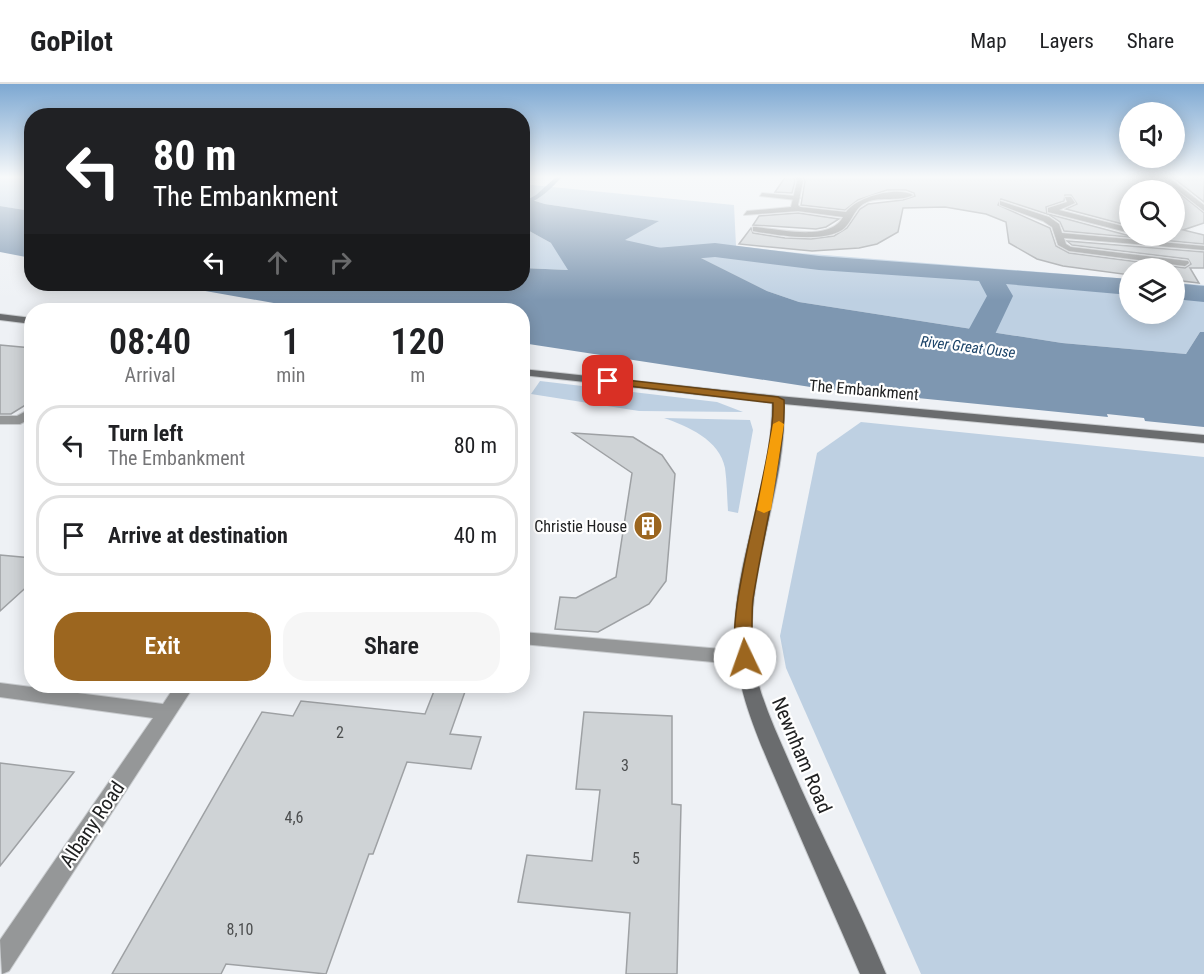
<!DOCTYPE html>
<style>
:root{--surface:#fff;--page:#f6f6f6;--text:#202124;--muted:#757577;--line:#e0e0e0;--accent:#9c661f}
body{margin:0;font-family:"Roboto Condensed",sans-serif;background:var(--page);color:var(--text);height:100vh;display:flex;flex-direction:column;font-size:22px;white-space:nowrap}
*{box-sizing:border-box;margin:0}
p{font-size:20px;color:var(--muted)}
.icon{flex:none;width:33px;height:33px;fill:none;stroke:currentColor;stroke-width:2;stroke-linecap:round;stroke-linejoin:round}
.map{position:relative;flex:1;overflow:hidden}
.side{position:absolute;left:24px;top:219px;width:506px;height:390px;display:flex;flex-direction:column;background:var(--surface);border-radius:24px;box-shadow:0 3px 15px #0003}
.side>*{flex:none}
.guide{position:absolute;left:24px;top:24px;width:506px;height:183px;border-radius:24px;box-shadow:0 3px 15px #0003;background:#202124;color:#fff;overflow:hidden}
.buttons{position:absolute;left:1119px;top:18px;display:grid;gap:12px}
.buttons a{display:grid;place-items:center;width:66px;height:66px;border-radius:50%;background:var(--surface);box-shadow:0 3px 15px #0003;font-size:30px}
.pin{position:absolute;display:grid;place-items:center;width:51px;height:51px;color:#fff;margin:-26px;border-radius:12px;box-shadow:0 3px 9px #0006}
.me{position:absolute;width:66px;margin:-33px;rotate:357deg;stroke-linejoin:round;filter:drop-shadow(0 0 4px #0008)}
.turn{display:flex;align-items:center;gap:21px;height:126px;padding:0 30px;font-size:27px}
.turn .icon{width:78px;height:78px;stroke-width:2.5}
.turn b{display:block;font-size:42px;line-height:51px}
.lanes{display:flex;align-items:center;height:57px;padding:0 30px;background:#0003;justify-content:center;gap:30px;direction:ltr}
.lanes .off{opacity:.35}
.eta{display:flex;justify-content:space-evenly;align-items:center;height:102px;text-align:center}
.eta b{font-size:36px;font-weight:600;line-height:42px}
.action{display:flex;gap:12px;margin-top:auto;padding:12px 30px}
.action a{flex:1;height:69px;border-radius:24px;background:var(--accent);color:#fff;font-size:24px;font-weight:600;line-height:69px;text-align:center}
.action a+a{background:var(--page);color:var(--text)}
ul{padding:0;list-style:none}
li{display:flex;align-items:center;gap:18px;height:81px;margin:0 12px 9px;padding:0 18px;border:3px solid var(--line);border-radius:24px}
li div{flex:1}
li b{display:block;font-size:22px}
li em{font-style:normal}
header{display:flex;align-items:center;gap:36px;box-sizing:border-box;height:84px;padding:0 30px;background:var(--surface);border-bottom:2px solid var(--line)}
header strong{font-size:28px}
nav{display:flex;gap:33px;margin-inline-start:auto;font-size:21px}
.map>svg:first-child{display:block}
</style>
<header>
<strong>GoPilot</strong>
<nav><a>Map</a><a>Layers</a><a>Share</a></nav>
</header>
<div class="map">
<svg width="1204" height="890" viewBox="0 0 1204 890">
<rect width="100%" height="100%" fill="#eef1f5"/>
<g fill="#bed0e2">
<path d="M0,92H31V127L0,122Z"/>
<path d="M522,100L734,121L736,162L799,169L1129,195L1130,230H1174L1175,199L1204,201V248H1200L1186,270L1062,259L799,218L767,207L697,172L568,186L522,184V143L551,159L624,156L658,137L545,120L522,113Z"/>
<path d="M540,297L717,318L743,328L639,327L531,310Z"/>
<path d="M664,334L750,336L753,346L738,429L728,427C727,413 727,398 725,384C720,356 687,342 664,334Z"/>
<path d="M861,338L1204,373V890H921L786,584L780,552L817,369Z"/>
</g>
<g fill="#7e97b1">
<path d="M522,113L545,120L659,137L625,156L697,172L767,207L799,218L1062,259L1186,270L1200,248H1204V343L1145,337L1144,334L1107,330L1108,333L817,304L522,259V226H313L166,200H522V184L568,186L551,159L522,143Z"/>
<path d="M0,122L31,127V174L0,168Z"/>
</g>
<g fill="none" stroke-linecap="round" stroke-linejoin="round">
<path fill="#7e97b1" fill-rule="evenodd" d="M557,92H563C552,103 538,119 523,120V118L536,111Z"/>
<g fill="#7e97b1" fill-rule="evenodd">
<path d="M715,159L819,172L1130,195V211L1006,200L1013,212L988,265L984,271L973,274L962,271L958,265L987,212L979,197L819,186L715,173L621,181L613,179L609,174L613,169L621,167Z"/>
<path d="M1174,199L1204,202V218L1174,215Z"/>
</g>
</g>
<g fill="#cfd3d6" stroke="#9ea1a4" stroke-width="1.5">
<path d="M786,92H793L795,97L792,109L775,108Z"/>
<path d="M803,92H1158L1204,129V139L1183,146L1204,151V160L1064,147L1060,138L1048,130L1130,152H1174V106H1130V142L1066,125L1077,120L1071,111H1065L1064,117L1046,123L1047,130L1001,115L998,121L1050,144L1056,162L1069,169L1185,184L1191,180L1188,175L1072,161L1067,157L1204,168V184H1190L1199,199L1174,196V184H1130V191L1063,182L1037,175L1009,159L1006,138L986,130L945,123L903,124L898,148L877,160L859,164L812,167L739,160L751,144L753,149L785,154L811,155L834,152L847,144L860,125L868,120L903,116L915,112L914,109L906,106H887L858,116L845,126L801,121L805,97Z"/>
<path d="M1171,92L1204,94V118Z"/>
<path d="M798,129L839,135L826,143L816,145L753,141L759,132Z"/>
<path d="M0,261L32,264V317L11,330H0Z"/>
<path d="M573,349L633,353L662,371L675,390L666,497L649,520L598,548L555,545L560,513L576,514L616,493L632,389Z"/>
<path d="M0,471L32,474V498L0,527Z"/>
<path d="M436,602H467L450,650L481,653L471,685L407,678L373,770H369L326,890L226,880L221,890H112L262,628L293,632L301,617L425,630Z"/>
<path d="M584,628L672,632V720L681,721L677,890H626L630,829L518,818L527,771L592,777L600,706L576,705Z"/>
<path d="M0,679L74,688L0,782Z"/>
</g>
<g fill="none" stroke-linecap="round" stroke-linejoin="round">
<g stroke="#c9cccf" stroke-width="2">
<g id="lane">
<path d="M762,109L796,112L800,114L796,116L760,112Z"/>
<path d="M32,324V334L20,340H0V332H17Z"/>
<path d="M522,548L745,567L751,569L754,574L751,579L745,581L522,560Z"/>
</g>
</g>
<g stroke="#c9cccf" stroke-width="2">
<g id="street">
<path d="M795,92H801L803,97L798,121L800,123L846,128C857,113 896,102 913,111C900,118 881,112 867,118C853,124 853,138 842,146C822,159 775,151 753,147V143H756C779,145 830,158 843,133L798,127L744,131L747,127L791,123L797,97Z"/>
<path d="M1160,92H1167L1204,121V127Z"/>
<path d="M1065,113H1071L1075,119L1059,126L1130,144V149L1048,128V124L1067,118Z"/>
<path d="M1000,117L1049,133L1059,140L1062,149L1204,162V166L1064,154L1066,160L1071,163L1188,177L1189,179L1185,182L1069,167L1058,161L1052,143L1043,137L1000,121Z"/>
<path d="M0,599L163,620L175,602H194L9,887L2,890L0,856L153,634L0,613Z"/>
</g>
</g>
<g stroke="#c9cccf" stroke-width="2">
<g id="secondary">
<path d="M0,230L32,234V240L0,236Z"/>
<path d="M522,285L778,312L1204,351V359L784,320C787,401 749,477 752,558C753,599 772,638 788,675C819,747 856,817 886,890H860C835,832 809,774 784,715C760,658 731,601 735,538C739,464 773,393 772,319L522,291Z"/>
</g>
</g>
<use href="#lane" fill="#959798" fill-rule="evenodd"/>
<use href="#street" fill="#959798" fill-rule="evenodd"/>
<use href="#secondary" fill="#6a6c6e" fill-rule="evenodd"/>
</g>
<linearGradient id="sky" x2="0" y2="1"><stop stop-color="#7da8d2"/><stop offset="0.43" stop-color="#f7f9fa"/><stop offset="1" stop-color="#f7f9fa" stop-opacity="0"/></linearGradient>
<rect width="1204" height="216" fill="url(#sky)"/>
<path fill="#9c661f" stroke="#654214" stroke-width="1.5" d="M608,294L778,313L784,316C785,340 781,361 777,384C770,428 760,471 753,515C751,527 753,573 751,578H739C718,542 776,375 773,319L604,299V295Z"/>
<path fill="#f59e0b" d="M779,337L784,340L771,426L764,429L757,426L773,340Z"/>
<defs>
<g id="building-disc" transform="scale(1.5)"><circle r="9.5" fill="#9c661f" stroke="#fff"/><path d="M-4-6H4V6H1V3H-1V6H-4ZM-2.5-4.3h1.7v1.8h-1.7ZM.8-4.3h1.7v1.8H.8ZM-2.5-1h1.7V.8h-1.7ZM.8-1h1.7V.8H.8Z" fill="#fff"/></g>
</defs>
<g fill-rule="evenodd">
<use href="#building-disc" x="648" y="442"/>
</g>
<g text-anchor="middle" dominant-baseline="central" stroke-width="4.5" stroke-linejoin="round" paint-order="stroke">
<g font-size="15" font-style="italic" fill="#1b4368" stroke="#fff">
<text transform="translate(968 263) rotate(7)">River Great Ouse</text>
</g>
<g font-size="16" fill="#202122" stroke="#fff">
<text transform="translate(864 306) rotate(5)">The Embankment</text>
</g>
<g font-size="16" fill="#202122" stroke="#fff" text-anchor="end">
<text x="627" y="442">Christie House</text>
</g>
<g font-size="16" fill="#4c4e4f">
<text x="340" y="648">2</text>
<text x="625" y="681">3</text>
<text x="294" y="733">4,6</text>
<text x="636" y="774">5</text>
<text x="240" y="845">8,10</text>
</g>
<g font-size="20" fill="#202122" stroke="#fff">
<text transform="translate(802 671) rotate(67)">Newnham Road</text>
<text transform="translate(92 740) rotate(-56)">Albany Road</text>
</g>
</g>
</svg>
<div class="buttons">
<a><svg class="icon" aria-label="sound" viewBox="0 0 24 24"><path d="M4 9h4l5-4v14l-5-4H4zM17 9q2 3 0 6"/></svg></a>
<a><svg class="icon" aria-label="search" viewBox="0 0 24 24"><circle cx="10" cy="10" r="6"/><path d="M15 15l6 6"/></svg></a>
<a><svg class="icon" aria-label="layers" viewBox="0 0 24 24"><path d="M12 4l9 5-9 5-9-5zM3 14l9 5 9-5"/></svg></a>
</div>
<div class="pin" style="left:608px;top:297px;background:#d93025"><svg class="icon" aria-label="arrive" viewBox="0 0 24 24"><path d="M6 21V4h12l-3 4 3 4H6"/></svg></div>
<svg class="me" style="left:745px;top:574px" viewBox="-20 -20 40 40"><circle r="19" fill="#fff"/><path d="M0-13L10 11 0 6-10 11z" fill="#9c661f"/></svg>
<div class="guide">
<div class="turn"><svg class="icon" aria-label="left" viewBox="0 0 24 24"><path d="M17 20v-9H6M10 6l-5 5 5 5"/></svg><div><b>80 m</b>The Embankment</div></div>
<div class="lanes"><svg class="icon" aria-label="left" viewBox="0 0 24 24"><path d="M17 20v-9H6M10 6l-5 5 5 5"/></svg><svg class="icon off" aria-label="ahead" viewBox="0 0 24 24"><path d="M12 20V5M6 11l6-6 6 6"/></svg><svg class="icon off" aria-label="right" viewBox="0 0 24 24"><path d="M7 20v-9h11M14 6l5 5-5 5"/></svg></div>
</div>
<section class="side">
<div class="eta">
<div><b>08:40</b><p>Arrival</p></div>
<div><b>1</b><p>min</p></div>
<div><b>120</b><p>m</p></div>
</div>
<ul>
<li><svg class="icon" aria-label="left" viewBox="0 0 24 24"><path d="M17 20v-9H6M10 6l-5 5 5 5"/></svg><div><b>Turn left</b><p>The Embankment</p></div><em>80 m</em></li>
<li><svg class="icon" aria-label="arrive" viewBox="0 0 24 24"><path d="M6 21V4h12l-3 4 3 4H6"/></svg><div><b>Arrive at destination</b></div><em>40 m</em></li>
</ul>
<div class="action"><a>Exit</a><a>Share</a></div>
</section>
</div>
